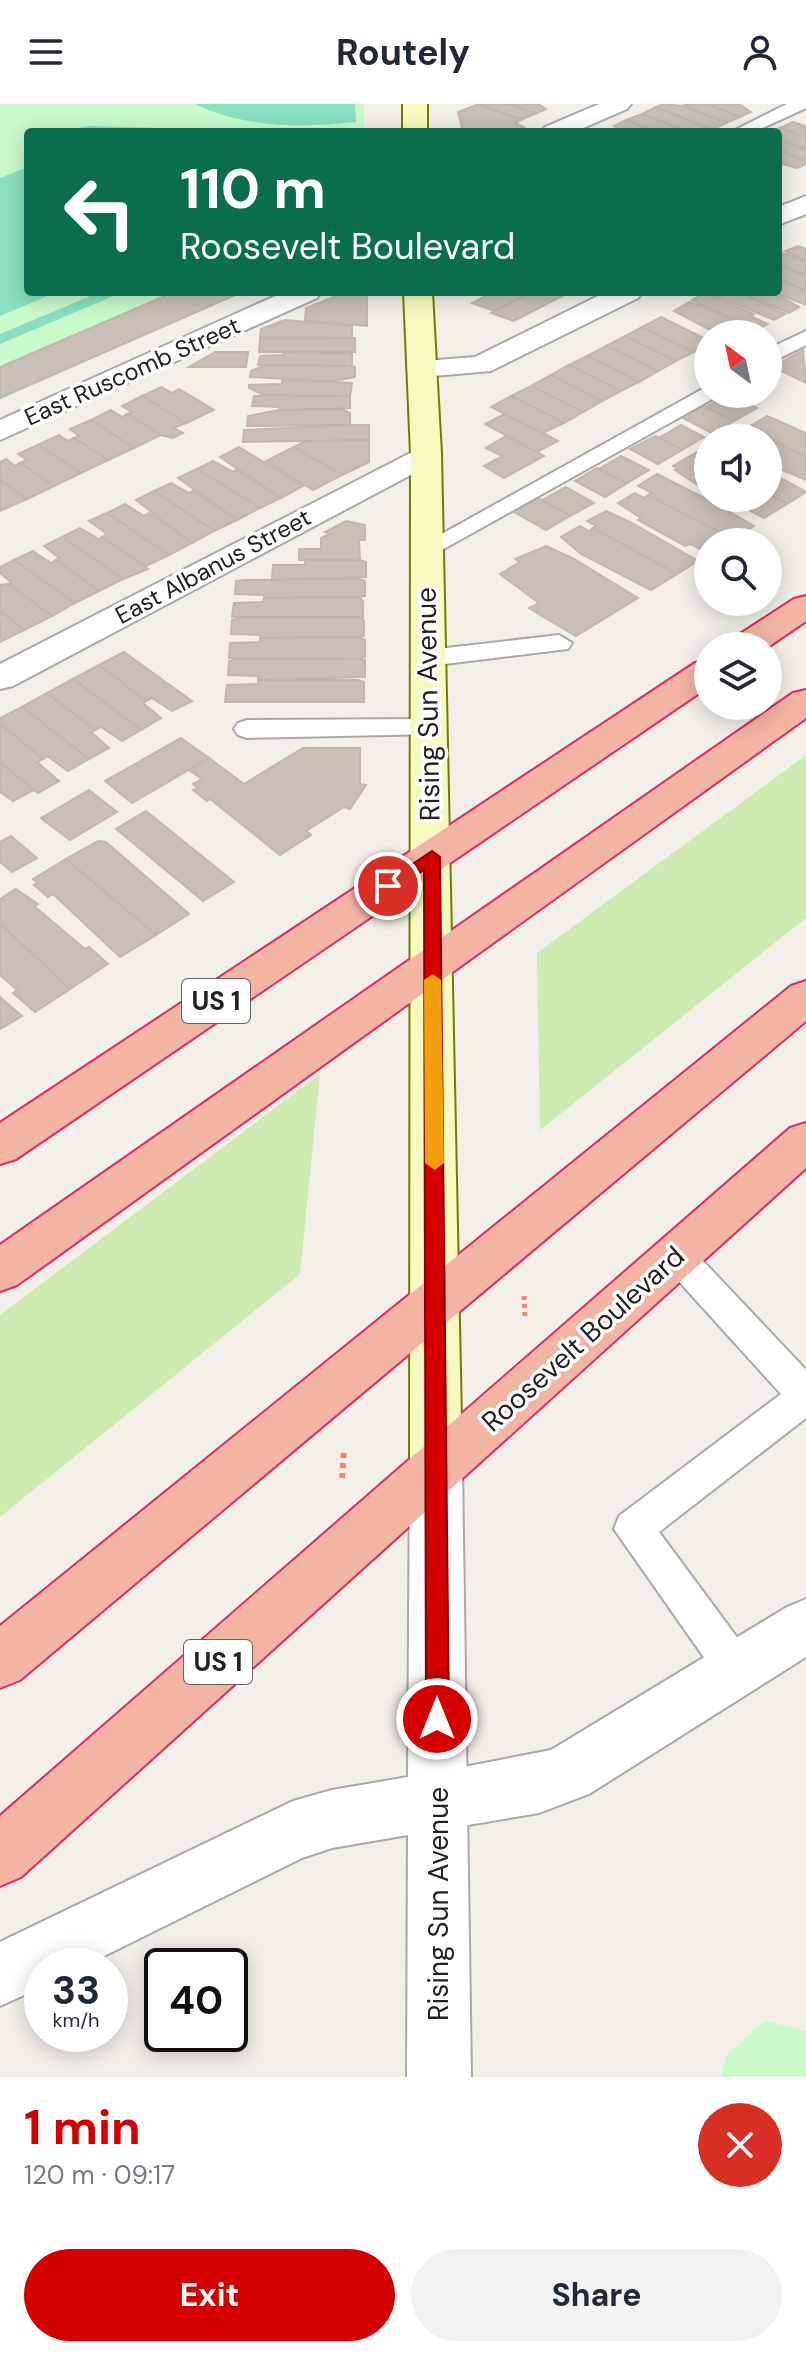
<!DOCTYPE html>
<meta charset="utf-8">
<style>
:root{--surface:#fff;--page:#f2f2f3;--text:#1f2937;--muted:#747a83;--accent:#d40000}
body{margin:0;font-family:"DM Sans",sans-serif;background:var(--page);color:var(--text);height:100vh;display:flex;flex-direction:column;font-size:30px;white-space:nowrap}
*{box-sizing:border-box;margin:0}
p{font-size:26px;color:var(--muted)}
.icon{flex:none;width:44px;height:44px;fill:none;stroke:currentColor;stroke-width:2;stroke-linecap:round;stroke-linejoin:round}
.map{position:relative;height:1973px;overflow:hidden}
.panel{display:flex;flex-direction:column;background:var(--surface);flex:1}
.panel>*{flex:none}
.banner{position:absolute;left:24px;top:24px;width:758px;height:168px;border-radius:8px;box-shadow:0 4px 20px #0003;background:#0b6e4f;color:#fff;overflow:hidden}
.needle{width:52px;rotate:327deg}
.controls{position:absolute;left:694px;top:216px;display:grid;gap:16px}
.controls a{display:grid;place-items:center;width:88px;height:88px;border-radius:50%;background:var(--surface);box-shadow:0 4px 20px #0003;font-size:40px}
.speed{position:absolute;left:24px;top:1844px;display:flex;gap:16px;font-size:40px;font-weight:700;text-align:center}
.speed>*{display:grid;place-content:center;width:104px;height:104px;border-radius:50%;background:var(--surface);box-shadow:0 4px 20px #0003;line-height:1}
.speed small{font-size:20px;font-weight:400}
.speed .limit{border:4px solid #111;border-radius:12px;background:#fff;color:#111}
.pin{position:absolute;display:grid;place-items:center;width:68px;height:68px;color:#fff;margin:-34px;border:4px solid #fff;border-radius:50%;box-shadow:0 2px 8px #0007}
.me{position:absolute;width:88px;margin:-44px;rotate:0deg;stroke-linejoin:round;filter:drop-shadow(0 0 6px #0008)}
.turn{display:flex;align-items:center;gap:28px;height:168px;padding:0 24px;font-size:36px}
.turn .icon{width:104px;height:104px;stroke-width:2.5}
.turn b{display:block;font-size:56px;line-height:68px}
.round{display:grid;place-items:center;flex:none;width:84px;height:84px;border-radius:42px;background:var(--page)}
.overview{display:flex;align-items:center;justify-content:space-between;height:136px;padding:0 24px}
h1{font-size:48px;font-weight:700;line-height:60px;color:var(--accent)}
.cta{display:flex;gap:16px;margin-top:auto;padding:16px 24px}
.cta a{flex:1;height:92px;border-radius:48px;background:var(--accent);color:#fff;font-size:32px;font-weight:700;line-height:92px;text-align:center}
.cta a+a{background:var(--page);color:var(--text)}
header{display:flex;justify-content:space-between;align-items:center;height:104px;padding:0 24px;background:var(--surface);font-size:36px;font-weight:700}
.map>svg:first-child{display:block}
</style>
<header><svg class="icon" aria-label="menu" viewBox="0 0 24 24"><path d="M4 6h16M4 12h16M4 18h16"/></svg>Routely<svg class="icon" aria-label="person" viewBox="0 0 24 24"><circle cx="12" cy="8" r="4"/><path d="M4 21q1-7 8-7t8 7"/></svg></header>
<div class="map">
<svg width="806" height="1973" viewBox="0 0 806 1973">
<rect width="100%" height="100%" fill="#f2efe9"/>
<g fill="#cdebb0">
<path d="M806,651V814L540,1026L537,849Z"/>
<path d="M320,970L300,1170L0,1413V1211Z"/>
</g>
<g fill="#c8facc">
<path d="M0,0H364V28H28V188H244L0,296Z"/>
<path d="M764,1917L806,1927V1973H721L726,1952Z"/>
</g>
<g fill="#88e0be">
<path d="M195,0H355L356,18C303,24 244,24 195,0Z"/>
<path d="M89,22L194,25L204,28H55Z"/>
<path d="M28,63V188H57L0,212V74Z"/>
<path d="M100,188H123L0,240V230Z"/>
</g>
<g fill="#c7bfb8" stroke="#c4b6ab" stroke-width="2">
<path d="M479,0H510L535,10L523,15L509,13Z"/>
<path d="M479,0L521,16L515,19L524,23L512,28H463L458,8Z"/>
<path d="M510,0H538L546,5L535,10Z"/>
<path d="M663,0L682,2L726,19L712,26L656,3Z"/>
<path d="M683,0H708L740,13L726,19Z"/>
<path d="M708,0H739L751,8L740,13Z"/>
<path d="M656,3L712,26L718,28H688L642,10Z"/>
<path d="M639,11L654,14L688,28H656L626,16Z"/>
<path d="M626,16L656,28H624L614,22Z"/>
<path d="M793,18L806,22V34L780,24Z"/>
<path d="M780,24L806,34V46L778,35V28H771Z"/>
<path d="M778,35L806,46V57L778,46Z"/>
<path d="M778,46L806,57V60L797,64L778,59Z"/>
<path d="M798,142L806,145V157L785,147Z"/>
<path d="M782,149L806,157V172L781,161L778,152Z"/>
<path d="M778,161L806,172V187L778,175Z"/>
<path d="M778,175L806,187V201L773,188H778Z"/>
<path d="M174,188H242L0,294V263Z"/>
<path d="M346,188H367V222L305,216L306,204Z"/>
<path d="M493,188H531L494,207L472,199Z"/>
<path d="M531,188H570L514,217L491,209Z"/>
<path d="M708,188H739L785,210L774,216Z"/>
<path d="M739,188H773L799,203L789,209Z"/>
<path d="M705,189L754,210L750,212L768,220L756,226L692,196Z"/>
<path d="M689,198L702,202L765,230L716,229L674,207Z"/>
<path d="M661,213L708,236V240L694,248L642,223Z"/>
<path d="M285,216L352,222V234L260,233L261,225Z"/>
<path d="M642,223L694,248L676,257L625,232Z"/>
<path d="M625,232L676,257L658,267L606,242Z"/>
<path d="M352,234H355V248H259L260,235Z"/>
<path d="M606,242L658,267L639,278L587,252Z"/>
<path d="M803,246L806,279L773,263Z"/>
<path d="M215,248H248L246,263H189Z"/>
<path d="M284,248L352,250V262L258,261L260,252L283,251Z"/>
<path d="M587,252L639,278L621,287L569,261Z"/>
<path d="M266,261L352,262L355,263V273L335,277L250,273L251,267Z"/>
<path d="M569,261L621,287L602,297L551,271Z"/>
<path d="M551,271L602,297L583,308L531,282Z"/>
<path d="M282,276L352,279L350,292L263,291L249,284V281L282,280Z"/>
<path d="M531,282L583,308L564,319L511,292Z"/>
<path d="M162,283L172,289L179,285L214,306L186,319L142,292Z"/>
<path d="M729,290L757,304L734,317L706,303Z"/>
<path d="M142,292L186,319L174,324L183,329L173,334L161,331L127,310L132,308L122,302Z"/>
<path d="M254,292H350V304L279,306L280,303L252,302Z"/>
<path d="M511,292L564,319L543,329L491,303Z"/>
<path d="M703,301L706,303L734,317L712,329L681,313Z"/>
<path d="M111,306L122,313L127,310L161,331L134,344L91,316Z"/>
<path d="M279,306H344L350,309V321L247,322L248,312Z"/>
<path d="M504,310L543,329L558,337L537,348L485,320Z"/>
<path d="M767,312L806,329V353L755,328L760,325L752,321Z"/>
<path d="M91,316L134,344L108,356L74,334L79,332L70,325Z"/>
<path d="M350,321H369V336L243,338L244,326Z"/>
<path d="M681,321L704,333L682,346L659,334Z"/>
<path d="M739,325L750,331L755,328L768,334H725Z"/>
<path d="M59,331L68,337L74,334L108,356L81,369L38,341Z"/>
<path d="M506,332L537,348L544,352L504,374L484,362L502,352L486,344Z"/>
<path d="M655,332L659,334L682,346L658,360L630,345Z"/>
<path d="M768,334L806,353V376L768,360Z"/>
<path d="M369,336V358L342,371L294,343L306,337Z"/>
<path d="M38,341L81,369L54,382L20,359L27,356L18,350Z"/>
<path d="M708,342V360L692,351Z"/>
<path d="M239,343L303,382L281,394L220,353Z"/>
<path d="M294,343L342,371L313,386L266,357Z"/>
<path d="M692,351L708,360V388L675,366L678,365L673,362Z"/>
<path d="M621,352L649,366L627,379L599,365Z"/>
<path d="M6,355L15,362L20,359L54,382L27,395L0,376V358Z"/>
<path d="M213,357L233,368L236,366L281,394L260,404L197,365Z"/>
<path d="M597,364L627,379L605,393L575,377Z"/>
<path d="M197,365L260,404L237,416L178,374Z"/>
<path d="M768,365V367L806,388L787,400L768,390Z"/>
<path d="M657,370L716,400L754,422L733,435L648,391L652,389L638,382Z"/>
<path d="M0,376L27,395L0,407Z"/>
<path d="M171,379L189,389L193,387L237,416L214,427L154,387Z"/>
<path d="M566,383L594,399L570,412L542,396Z"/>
<path d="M154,387L214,427L192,439L136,396Z"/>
<path d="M635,389L644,394L648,391L733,435L708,438V449L690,440L685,442L638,416L641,414L618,399Z"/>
<path d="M768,390L787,400L764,414L726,394H768Z"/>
<path d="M539,394L542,396L570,412L546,426L514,408Z"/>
<path d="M125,400L144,412L149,409L192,439L169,451L107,409Z"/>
<path d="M606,407L632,419L698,457L677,470L593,424L596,422L587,417Z"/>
<path d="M107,409L169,451L146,462L102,433L107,430L89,417Z"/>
<path d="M346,417L365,421V436H359L360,456H299V445H321V434L330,430L325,428Z"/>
<path d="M580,422L589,427L593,424L677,470L651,486L581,450L561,433Z"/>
<path d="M80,424L99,435L102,433L148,465L123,475L62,433Z"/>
<path d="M62,433L123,475L99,487L56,456L59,454L44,442Z"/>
<path d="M546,442L574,455L638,494L576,532L529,504L539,499L500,470L520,458L515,455Z"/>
<path d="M33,447L51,459L56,456L99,487L75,499L14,456Z"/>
<path d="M14,456L75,499L52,512L8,480L12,479L0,469V463Z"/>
<path d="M305,456H360L366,458V473L272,476L273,461H305Z"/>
<path d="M359,475L365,477V492L359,493L264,494V491L235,490L236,477L245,476Z"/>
<path d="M8,480L52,512L24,526L0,507V481Z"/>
<path d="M359,493L363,497V513H232L234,499L263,498L264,494Z"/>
<path d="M0,507L24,526L0,538Z"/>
<path d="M359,513L364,516V532L358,533L260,534V531L231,530L232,516L241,514Z"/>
<path d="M358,533L365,536V553L358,555L229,554L230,539L260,538V534Z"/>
<path d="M124,548L192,597L172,607L152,594L146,597L99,561Z"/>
<path d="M238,555H358L365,556V573L258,576V572L228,571L229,557Z"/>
<path d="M99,561L146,597L143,599L161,614L141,626L73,575Z"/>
<path d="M73,575L141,626L122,637L101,623L95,626L47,589Z"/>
<path d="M258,576H358L364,578V598H225L227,581L258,580Z"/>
<path d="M47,589L95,626L91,628L109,644L89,655L22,603Z"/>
<path d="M22,603L89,655L68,667L47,652L43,655L0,620V614Z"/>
<path d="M0,620L43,655L37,658L59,677L38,689L0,658Z"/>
<path d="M181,634L209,654L132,699L105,677Z"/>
<path d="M303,644H360V680L366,681L350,705L344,703L306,727L311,731L280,751L210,695L207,697L193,686L198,684L193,680L202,675L189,666L209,654L244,680Z"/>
<path d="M0,658L34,686L13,697L0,688Z"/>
<path d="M89,686L117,708L70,736L41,714Z"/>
<path d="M146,707L234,778L203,797L116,725Z"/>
<path d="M11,732L37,754L12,768L0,758V738Z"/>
<path d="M98,737L106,738L189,810L156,831L66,755Z"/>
<path d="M66,755L156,831L120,853L53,790L48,793L34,781L38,779L33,775Z"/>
<path d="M16,785L38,800L34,802L85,845L89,843L108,860L70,885L0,820V795Z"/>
<path d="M0,820L70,885L35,908L13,889L17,886L0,871Z"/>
<path d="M0,893L22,912L0,925Z"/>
</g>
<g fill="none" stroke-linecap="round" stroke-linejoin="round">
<g stroke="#a9a9a9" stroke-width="4">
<g id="service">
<path d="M787,0H806V4L754,28H731Z"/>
<path d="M806,227V241L768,260V245Z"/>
<path d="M708,282V290H717L716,293L433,451L425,453L413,446Z"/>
<path d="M559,531L572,539L568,545L429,562L416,554L429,546Z"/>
<path d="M429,615L438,618L442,624L438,630L247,634L238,631L234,625L238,619L247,616Z"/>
<path d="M677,1138L689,1142L806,1266V1314L659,1428L750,1551L756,1565L750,1579L736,1585L722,1579L614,1425L619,1412L781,1290L665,1162L660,1152L665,1142Z"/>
</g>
</g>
<g stroke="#a9a9a9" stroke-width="4">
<g id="minor">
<path d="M599,0H631L627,5L574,28H542L545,23Z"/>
<path d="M806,92V110L778,121V103Z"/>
<path d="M284,188H321L317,194L0,336V316Z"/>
<path d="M606,188H642L638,194L491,267L422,273L412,270L407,264L412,258L475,253Z"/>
<path d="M426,341L437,343L441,350L437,357L13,582L0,585V560Z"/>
<path d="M806,1495V1553L589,1690L539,1709L438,1726L417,1718L409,1697L417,1676L438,1668L551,1646L787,1503Z"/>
</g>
</g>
<g stroke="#a9a9a9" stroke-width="4">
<path id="tertiary" d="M436,1340L454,1347L462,1364L471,1973H407L408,1731L332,1744L302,1754L84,1862H42V1883L0,1902V1838L293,1697L332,1686L408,1673L410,1364L418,1347Z"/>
</g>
<g stroke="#707d05" stroke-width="4">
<g id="secondary">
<rect x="403" y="0" width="24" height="28"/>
<path d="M404,188H432L441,350L462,1364L454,1381L436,1388L418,1381L410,1364L411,350Z"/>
</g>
</g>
<g stroke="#dc2a67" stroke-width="4">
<g id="trunk">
<path d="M806,492V517L768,543L729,542L734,534L794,495Z"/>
<path d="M708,556V583L16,1055L0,1060V1019L695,559Z"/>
<path d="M806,586V614L17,1181L0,1187V1141L793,589Z"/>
<path d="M806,877V917L20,1576L0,1584V1522L791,882Z"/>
<path d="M806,1019V1064L21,1773L0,1782V1712L790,1024Z"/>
</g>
</g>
<path stroke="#fa8072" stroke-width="5" stroke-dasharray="4 4" stroke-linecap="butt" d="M524,1192L525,1214"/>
<path stroke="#fa8072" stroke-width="6" stroke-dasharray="5 5" stroke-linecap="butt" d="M342,1374L344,1344"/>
<use href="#service" fill="#fff" fill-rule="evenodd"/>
<use href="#minor" fill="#fff" fill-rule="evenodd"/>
<use href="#tertiary" fill="#fff" fill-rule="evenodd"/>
<use href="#secondary" fill="#f7fabf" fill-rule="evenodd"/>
<use href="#trunk" fill="#f2b4a3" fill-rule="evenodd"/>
</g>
<path fill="#d40000" stroke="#8a0000" stroke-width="2" d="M432,747L440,753L449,1615L446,1623L437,1626L429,1623L426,1615L424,766L388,788L380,782Z"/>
<path fill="#f59e0b" d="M433,870L441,876L444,1059L435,1066L425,1059L424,876Z"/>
<g text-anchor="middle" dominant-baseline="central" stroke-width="7" stroke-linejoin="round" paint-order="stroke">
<g font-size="24" fill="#222" stroke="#fff">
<text transform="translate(132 267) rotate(-24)">East Ruscomb Street</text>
<text transform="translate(213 462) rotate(-28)">East Albanus Street</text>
</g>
<g fill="#fff" stroke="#646464" stroke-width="2">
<rect x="182" y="875" width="68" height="44" rx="6"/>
<rect x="184" y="1536" width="68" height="44" rx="6"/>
</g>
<g font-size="26" font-weight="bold" fill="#222">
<text x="216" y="897">US 1</text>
<text x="218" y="1558">US 1</text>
</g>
<g font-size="28" fill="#222" stroke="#fff">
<text transform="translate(428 600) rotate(-91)">Rising Sun Avenue</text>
<text transform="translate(583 1235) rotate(-42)">Roosevelt Boulevard</text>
<text transform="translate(438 1800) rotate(-90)">Rising Sun Avenue</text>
</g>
</g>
</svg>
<div class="controls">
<a><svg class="needle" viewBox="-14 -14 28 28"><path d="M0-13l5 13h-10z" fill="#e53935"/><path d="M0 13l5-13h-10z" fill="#747a83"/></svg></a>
<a><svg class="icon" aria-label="sound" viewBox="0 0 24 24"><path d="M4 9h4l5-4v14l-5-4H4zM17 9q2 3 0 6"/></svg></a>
<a><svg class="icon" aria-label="search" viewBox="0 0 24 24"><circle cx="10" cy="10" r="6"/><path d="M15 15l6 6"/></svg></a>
<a><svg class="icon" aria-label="layers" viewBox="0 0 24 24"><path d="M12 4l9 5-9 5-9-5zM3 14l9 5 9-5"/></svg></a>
</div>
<div class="speed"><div>33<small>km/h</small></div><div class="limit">40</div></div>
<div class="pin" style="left:388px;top:782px;background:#d93025"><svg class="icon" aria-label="arrive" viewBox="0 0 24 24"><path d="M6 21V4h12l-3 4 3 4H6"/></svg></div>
<svg class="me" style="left:437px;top:1615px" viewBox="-20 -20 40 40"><circle r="17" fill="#d40000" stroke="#fff" stroke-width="3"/><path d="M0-11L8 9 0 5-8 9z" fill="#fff"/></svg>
<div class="banner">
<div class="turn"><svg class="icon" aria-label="left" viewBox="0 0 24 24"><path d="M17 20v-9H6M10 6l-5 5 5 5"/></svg><div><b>110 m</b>Roosevelt Boulevard</div></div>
</div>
</div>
<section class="panel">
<div class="overview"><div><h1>1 min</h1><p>120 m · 09:17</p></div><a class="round" style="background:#d93025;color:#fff"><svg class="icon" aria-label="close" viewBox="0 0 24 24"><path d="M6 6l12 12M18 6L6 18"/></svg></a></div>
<div class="cta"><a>Exit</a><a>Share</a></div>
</section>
